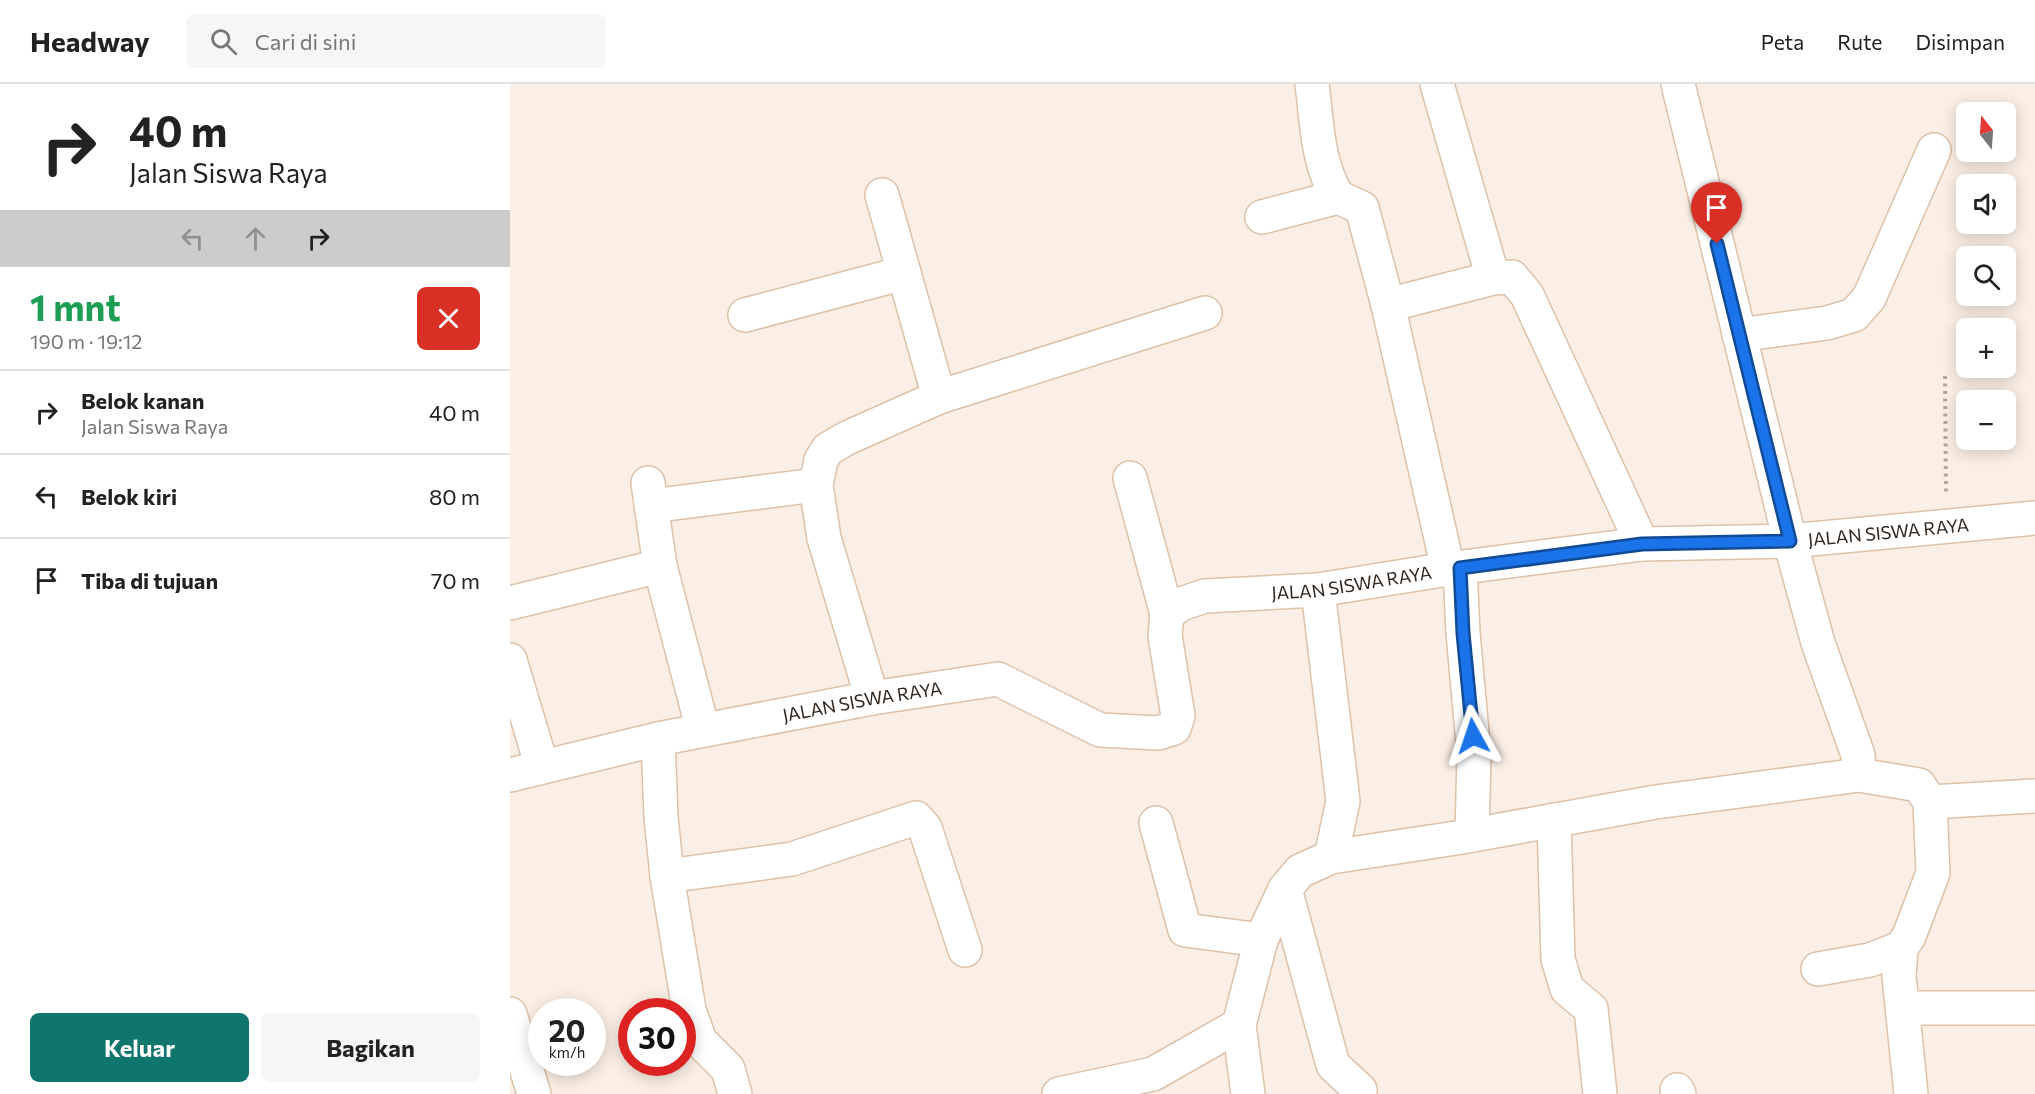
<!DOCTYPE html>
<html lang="id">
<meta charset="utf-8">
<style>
:root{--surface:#fff;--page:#f6f6f6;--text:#222;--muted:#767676;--line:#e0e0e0;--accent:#0f766e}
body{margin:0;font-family:Commissioner,sans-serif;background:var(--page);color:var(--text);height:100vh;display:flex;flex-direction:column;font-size:22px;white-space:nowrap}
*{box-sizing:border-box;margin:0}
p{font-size:20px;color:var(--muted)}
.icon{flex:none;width:33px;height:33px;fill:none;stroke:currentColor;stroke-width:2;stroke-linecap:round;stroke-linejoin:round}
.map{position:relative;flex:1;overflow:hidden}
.side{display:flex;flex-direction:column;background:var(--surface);width:510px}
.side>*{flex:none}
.banner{background:#fff;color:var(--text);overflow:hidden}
.needle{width:39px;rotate:343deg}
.tools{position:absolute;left:1446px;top:18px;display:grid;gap:12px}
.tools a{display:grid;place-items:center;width:60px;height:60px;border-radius:9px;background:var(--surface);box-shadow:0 3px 15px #0003;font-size:30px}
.speed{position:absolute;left:18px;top:914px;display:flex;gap:12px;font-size:30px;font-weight:700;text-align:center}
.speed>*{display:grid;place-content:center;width:78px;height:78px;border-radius:50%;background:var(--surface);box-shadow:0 3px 15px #0003;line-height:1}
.speed small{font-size:15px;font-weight:400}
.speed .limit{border:9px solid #d22;background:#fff;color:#111}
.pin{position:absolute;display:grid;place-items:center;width:51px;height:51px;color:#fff;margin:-62px -26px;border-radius:50% 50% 50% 0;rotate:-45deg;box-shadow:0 0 6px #0007}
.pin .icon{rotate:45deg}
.me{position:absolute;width:66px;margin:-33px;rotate:355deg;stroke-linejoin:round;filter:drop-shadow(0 0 4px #0008)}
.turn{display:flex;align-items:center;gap:21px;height:126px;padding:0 30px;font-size:27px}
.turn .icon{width:78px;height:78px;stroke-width:2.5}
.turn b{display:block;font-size:42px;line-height:51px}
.lanes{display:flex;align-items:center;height:57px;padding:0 30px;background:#0003;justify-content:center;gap:30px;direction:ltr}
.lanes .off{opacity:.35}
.round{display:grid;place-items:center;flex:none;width:63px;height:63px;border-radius:9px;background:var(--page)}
.head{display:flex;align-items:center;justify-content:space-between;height:102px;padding:0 30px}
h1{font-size:36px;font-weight:700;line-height:45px;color:#1e9e55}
.action{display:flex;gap:12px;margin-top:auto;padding:12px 30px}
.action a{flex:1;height:69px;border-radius:9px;background:var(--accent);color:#fff;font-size:24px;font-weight:700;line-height:69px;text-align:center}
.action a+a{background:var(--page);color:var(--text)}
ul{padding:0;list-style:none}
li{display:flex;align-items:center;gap:18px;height:84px;padding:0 30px;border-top:2px solid var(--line)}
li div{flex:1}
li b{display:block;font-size:22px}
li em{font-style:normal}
header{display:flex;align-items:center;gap:36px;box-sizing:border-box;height:84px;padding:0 30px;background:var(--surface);border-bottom:2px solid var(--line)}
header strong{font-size:28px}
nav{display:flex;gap:33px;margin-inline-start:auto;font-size:21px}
.search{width:420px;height:54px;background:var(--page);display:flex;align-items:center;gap:15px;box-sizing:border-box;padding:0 21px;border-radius:9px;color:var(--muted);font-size:22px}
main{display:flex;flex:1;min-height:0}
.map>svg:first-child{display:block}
</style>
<header>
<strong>Headway</strong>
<div class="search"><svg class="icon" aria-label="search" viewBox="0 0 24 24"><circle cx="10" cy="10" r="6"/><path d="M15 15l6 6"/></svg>Cari di sini</div>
<nav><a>Peta</a><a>Rute</a><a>Disimpan</a></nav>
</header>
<main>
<section class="side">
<div class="banner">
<div class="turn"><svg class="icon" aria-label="right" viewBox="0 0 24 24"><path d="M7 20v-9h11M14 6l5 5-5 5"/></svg><div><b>40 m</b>Jalan Siswa Raya</div></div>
<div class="lanes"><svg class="icon off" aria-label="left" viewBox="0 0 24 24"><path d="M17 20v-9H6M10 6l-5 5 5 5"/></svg><svg class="icon off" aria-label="ahead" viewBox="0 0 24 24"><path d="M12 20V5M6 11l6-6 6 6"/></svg><svg class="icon" aria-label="right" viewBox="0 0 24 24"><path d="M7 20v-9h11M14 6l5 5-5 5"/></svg></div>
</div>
<div class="head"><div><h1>1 mnt</h1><p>190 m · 19:12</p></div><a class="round" style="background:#d93025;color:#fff"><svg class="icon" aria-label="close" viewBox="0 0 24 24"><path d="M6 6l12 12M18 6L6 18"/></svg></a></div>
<ul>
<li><svg class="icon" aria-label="right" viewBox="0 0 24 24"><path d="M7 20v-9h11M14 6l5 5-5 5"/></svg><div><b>Belok kanan</b><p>Jalan Siswa Raya</p></div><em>40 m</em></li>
<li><svg class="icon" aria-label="left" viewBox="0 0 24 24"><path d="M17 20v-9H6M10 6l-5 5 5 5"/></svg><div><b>Belok kiri</b></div><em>80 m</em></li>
<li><svg class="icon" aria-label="arrive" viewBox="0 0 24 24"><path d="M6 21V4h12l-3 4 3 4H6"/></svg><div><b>Tiba di tujuan</b></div><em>70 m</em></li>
</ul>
<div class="action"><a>Keluar</a><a>Bagikan</a></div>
</section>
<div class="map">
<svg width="1525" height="1010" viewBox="0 0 1525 1010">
<rect width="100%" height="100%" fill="#fbefe5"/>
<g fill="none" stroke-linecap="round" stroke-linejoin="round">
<g stroke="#ddc1a8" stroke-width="36">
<g id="minor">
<path d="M927,0L983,194"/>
<path d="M1168,0L1280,457L1308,559L1348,671L1349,691"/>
<path d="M372,111L429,313"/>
<path d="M828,113L852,124L878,221L938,485"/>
<path d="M752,133L828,113C807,80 807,38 802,0"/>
<path d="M878,221L983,194L1002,193L1017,211L1132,460"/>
<path d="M235,231L394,189"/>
<path d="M1229,251L1317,239L1344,231L1359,214L1424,66"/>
<path d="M620,394L657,530"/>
<path d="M141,422L306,401"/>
<path d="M150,482L193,646"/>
<path d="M950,484L953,549L964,671L962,751"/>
<path d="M808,506L833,717L821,773"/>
<path d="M0,519L150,482L138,399"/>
<path d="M0,576L32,683"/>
<path d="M362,614L314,454L306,401L311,376L318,365L337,354L429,313L695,229"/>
<path d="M148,655L151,733L157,792L282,775L406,734L415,744L455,866"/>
<path id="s1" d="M0,691L148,655L362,614L488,595L590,646L648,649L664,644L668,632L655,552L657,530L671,520L695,512L808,506L938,485L1132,460L1280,457L1525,434"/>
<path d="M1420,718L1525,712"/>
<path d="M1044,736L1048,875L1057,905L1081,925L1090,1010"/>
<path d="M646,739L675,846L751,856"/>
<path d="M157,792L179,926L190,957L218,985L225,1010"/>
<path d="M775,805L823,981L850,1006V1010"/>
<path d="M1308,885L1360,876L1391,864"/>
<path d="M1393,924H1525"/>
<path d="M0,930L24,1010"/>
<path d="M1167,1006L1169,1010"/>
<path d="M549,1010L643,990L729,941"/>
<path d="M738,1010L729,941L751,856L775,805L790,787L821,773L946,754L1146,718L1349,691L1409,701L1420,718L1423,789L1399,852L1391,864L1389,892L1401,1010"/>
</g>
</g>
<path stroke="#b2a79d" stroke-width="4" stroke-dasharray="3 4.5" stroke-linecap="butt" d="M1435,292L1436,411"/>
<use href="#minor" stroke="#fff" stroke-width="33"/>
</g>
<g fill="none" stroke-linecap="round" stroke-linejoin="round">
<g stroke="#114b97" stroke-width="15">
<path id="route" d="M963,652L953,549L950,484L1132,460L1280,457L1207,160"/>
</g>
<use href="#route" stroke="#1a73e8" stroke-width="10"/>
</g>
<g text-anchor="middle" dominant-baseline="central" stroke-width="4.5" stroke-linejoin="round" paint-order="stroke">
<g font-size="18" fill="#33281f" stroke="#fff">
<text stroke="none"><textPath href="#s1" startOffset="1532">JALAN SISWA RAYA</textPath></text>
<text stroke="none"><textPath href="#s1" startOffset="992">JALAN SISWA RAYA</textPath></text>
<text stroke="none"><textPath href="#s1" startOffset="360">JALAN SISWA RAYA</textPath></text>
</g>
</g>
</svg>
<div class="tools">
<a><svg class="needle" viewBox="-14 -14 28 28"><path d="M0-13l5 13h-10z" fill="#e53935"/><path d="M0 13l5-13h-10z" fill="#767676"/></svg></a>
<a><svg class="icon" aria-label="sound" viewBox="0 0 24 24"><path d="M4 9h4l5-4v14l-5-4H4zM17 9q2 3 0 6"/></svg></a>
<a><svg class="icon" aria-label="search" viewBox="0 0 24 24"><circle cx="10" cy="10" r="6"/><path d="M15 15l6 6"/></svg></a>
<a>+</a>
<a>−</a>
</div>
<div class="speed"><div>20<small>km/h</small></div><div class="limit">30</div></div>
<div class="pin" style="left:1207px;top:160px;background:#d93025"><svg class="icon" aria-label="arrive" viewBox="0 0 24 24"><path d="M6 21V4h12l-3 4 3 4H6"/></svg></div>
<svg class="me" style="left:963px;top:652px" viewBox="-20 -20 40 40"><path d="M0-17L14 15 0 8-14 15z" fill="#1a73e8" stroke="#fff" stroke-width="4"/></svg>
</div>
</main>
